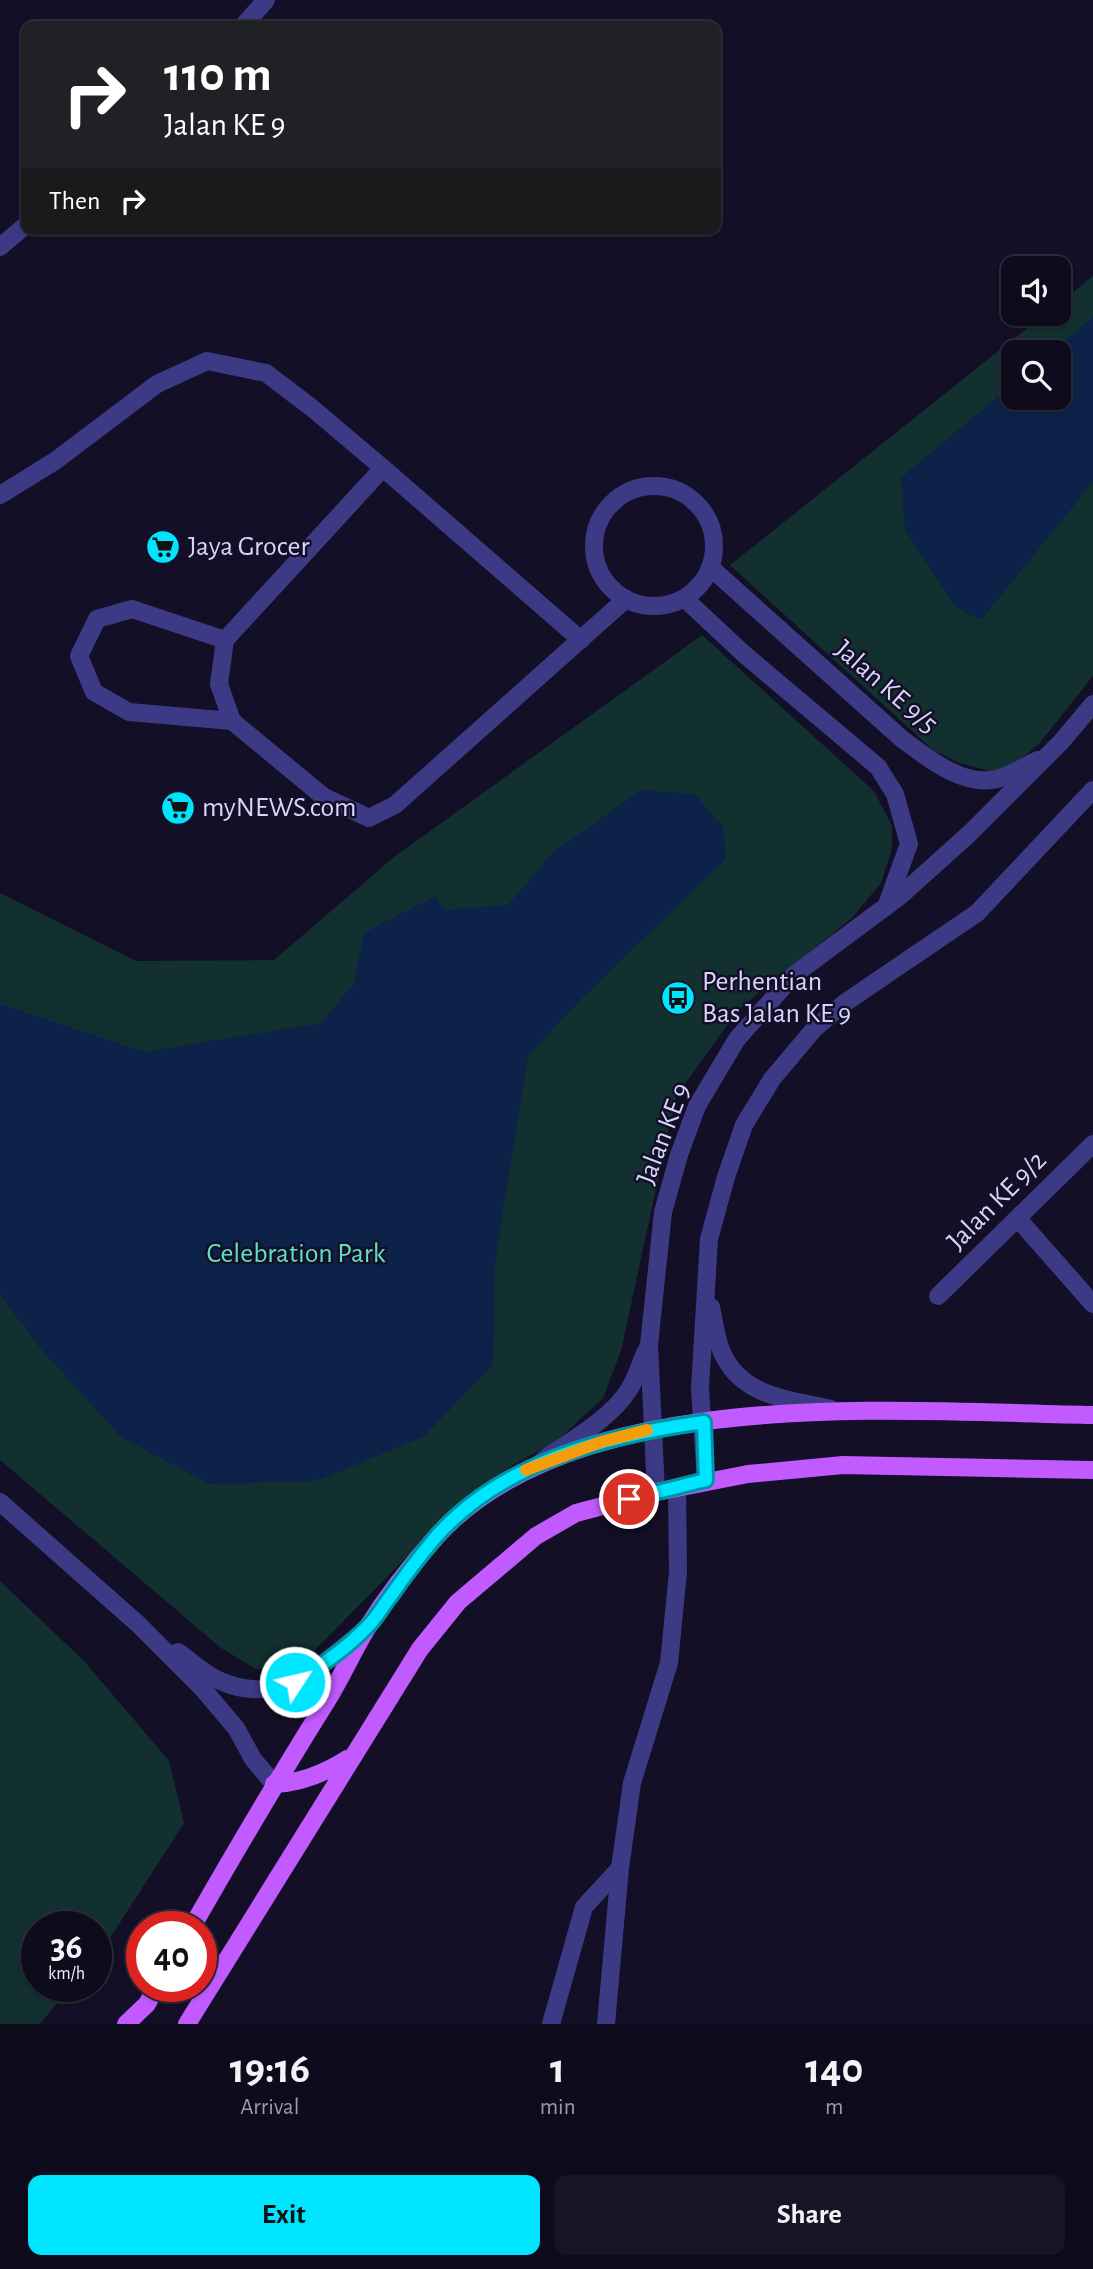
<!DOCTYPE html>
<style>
:root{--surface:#0e0b1c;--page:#171425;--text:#f1f3f6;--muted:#9b9ba3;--line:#2e2b3b;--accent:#00e5ff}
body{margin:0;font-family:"Alegreya Sans",sans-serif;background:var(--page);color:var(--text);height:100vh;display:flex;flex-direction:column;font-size:26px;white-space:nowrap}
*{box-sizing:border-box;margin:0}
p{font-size:23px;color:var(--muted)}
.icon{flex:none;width:38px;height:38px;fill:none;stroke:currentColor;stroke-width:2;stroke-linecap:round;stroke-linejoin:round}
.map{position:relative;height:2024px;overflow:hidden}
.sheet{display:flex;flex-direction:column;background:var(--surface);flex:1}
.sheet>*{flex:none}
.guide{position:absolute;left:21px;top:21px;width:700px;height:214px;border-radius:14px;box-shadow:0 2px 5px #0004,0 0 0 2px var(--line);background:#202124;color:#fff;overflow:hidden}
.controls{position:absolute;left:1001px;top:256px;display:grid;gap:14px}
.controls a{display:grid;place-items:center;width:70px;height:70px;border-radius:14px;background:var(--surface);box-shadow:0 2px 5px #0004,0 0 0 2px var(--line);font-size:35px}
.speed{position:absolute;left:21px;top:1911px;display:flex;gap:14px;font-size:35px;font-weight:700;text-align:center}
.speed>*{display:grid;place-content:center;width:91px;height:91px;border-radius:50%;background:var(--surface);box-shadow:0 2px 5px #0004,0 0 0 2px var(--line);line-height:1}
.speed small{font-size:18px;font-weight:400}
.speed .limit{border:10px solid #d22;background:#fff;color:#111}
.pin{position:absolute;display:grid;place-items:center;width:60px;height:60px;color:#fff;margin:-30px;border:4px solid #fff;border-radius:50%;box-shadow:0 2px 7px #0007}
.me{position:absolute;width:77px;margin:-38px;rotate:55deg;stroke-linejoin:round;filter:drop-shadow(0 0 5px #0008)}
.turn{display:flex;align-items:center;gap:24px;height:147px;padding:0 28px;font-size:32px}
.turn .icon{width:91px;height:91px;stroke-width:2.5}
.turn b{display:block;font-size:49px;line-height:60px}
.then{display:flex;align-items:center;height:66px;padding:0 28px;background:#0003;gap:14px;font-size:26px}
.eta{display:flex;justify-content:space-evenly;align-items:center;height:119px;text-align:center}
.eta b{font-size:42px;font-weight:700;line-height:49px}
.button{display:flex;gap:14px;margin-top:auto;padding:14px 28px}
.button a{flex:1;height:80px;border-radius:14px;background:var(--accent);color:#111;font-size:28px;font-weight:700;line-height:80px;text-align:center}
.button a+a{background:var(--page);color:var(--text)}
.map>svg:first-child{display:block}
</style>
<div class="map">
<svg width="1093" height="2024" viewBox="0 0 1093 2024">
<rect width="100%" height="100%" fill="#130f26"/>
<g fill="#12302f" fill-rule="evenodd">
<path d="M1093,276V676L1038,745L1021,759L995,773L957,762L933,750L730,565L1046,313H1059V304ZM1013,352H1059V397H1013Z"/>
<path d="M702,635L874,791L892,826V849L881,883L851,919L739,1009L676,1096L621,1351L603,1398L557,1441L516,1463L469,1494L307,1658L286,1669H256L221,1648L0,1460V893L136,961L274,960L394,857Z"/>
<path d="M0,1581L85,1662L169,1761L184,1823L112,1935L96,1954V1927H37V1986H71L40,2024H0Z"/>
</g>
<g fill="#0c2248">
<path d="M1093,317V482L981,620L956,607L905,530L901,478L1013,384V397H1059V352H1052Z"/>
<path d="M641,790L695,794L723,827L726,859L578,1002L528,1056L495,1262L493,1365L423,1437L316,1481L209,1484L121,1437L40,1348L0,1295V1004L144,1052L321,1023L354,983L364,933L435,896L445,910L508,905L552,853Z"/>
</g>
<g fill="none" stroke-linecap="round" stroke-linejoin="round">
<g stroke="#3d3a85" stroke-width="18">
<path d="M243,26L266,0"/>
<path d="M0,247L26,225"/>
<circle cx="654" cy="546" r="60"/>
<path d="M0,495L55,461L157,384L207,361L266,373L312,408L383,468"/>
<path d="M710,567L902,739C929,759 963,787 997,779C1011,775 1025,766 1038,760"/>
<path d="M685,599L744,654L878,767L895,794L909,844L886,907"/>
<path d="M225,640L132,609L97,619L79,656L94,692L129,712L232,721"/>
<path d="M581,640L383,468L225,640L219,684L232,721L324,797L369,818L395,805L626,599"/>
<path d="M1018,1219L1093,1304"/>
<path d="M938,1296L1093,1144"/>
<path d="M711,1307C714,1321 716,1337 721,1350C740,1397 788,1399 831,1409"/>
<path d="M543,1460C570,1441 610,1419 628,1391C636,1380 640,1364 646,1351"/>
<path d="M706,1481L700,1388L709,1239L726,1177L744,1125L772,1079L815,1028L846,1002L977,913L1093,790"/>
<path d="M656,1492L649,1345L663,1212L679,1155L697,1106L737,1039L794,975L900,896L969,834L1061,742L1093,704"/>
<path d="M0,1502L138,1624L202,1688L236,1728L253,1759L274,1784"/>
<path d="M178,1652C191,1661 204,1674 218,1680C281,1709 320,1665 366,1629"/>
<path d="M551,2024L584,1907L620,1868"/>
<path d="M606,2024L620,1868L632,1783L669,1663L678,1572L677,1487"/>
</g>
<g stroke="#c25bff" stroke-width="18">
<path d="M274,1784C301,1783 325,1773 347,1759"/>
<path d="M192,1927C236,1850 281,1774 328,1699C342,1676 353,1651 367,1628C387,1596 412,1564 437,1536C577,1382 902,1412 1093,1415"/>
<path d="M126,2024L147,2004L157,1986"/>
<path d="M187,2024L420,1649L458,1602L536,1536L576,1513L656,1492L748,1474L843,1465L1093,1470"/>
</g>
</g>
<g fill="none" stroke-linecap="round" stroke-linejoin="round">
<g stroke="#0095a6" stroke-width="18">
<path id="route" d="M295,1682C318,1668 348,1647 367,1627C376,1619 382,1607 390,1597C404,1577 419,1557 435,1538C501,1462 608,1435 704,1422L706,1480L629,1499"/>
</g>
<use href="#route" stroke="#00e5ff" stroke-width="12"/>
<path stroke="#f59e0b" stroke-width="12" d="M526,1470L601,1442L647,1430"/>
</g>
<defs>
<g id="supermarket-disc" transform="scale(1.75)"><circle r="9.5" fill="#00e5ff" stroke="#130f26"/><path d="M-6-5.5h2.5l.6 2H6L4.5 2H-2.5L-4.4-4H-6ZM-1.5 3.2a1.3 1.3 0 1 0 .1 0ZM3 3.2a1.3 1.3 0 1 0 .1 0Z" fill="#111"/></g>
<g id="bus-disc" transform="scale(1.75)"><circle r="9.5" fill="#00e5ff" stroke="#130f26"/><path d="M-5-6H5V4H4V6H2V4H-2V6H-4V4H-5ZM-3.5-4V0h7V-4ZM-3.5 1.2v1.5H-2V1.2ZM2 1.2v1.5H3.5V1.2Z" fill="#111"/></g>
</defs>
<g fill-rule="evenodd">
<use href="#supermarket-disc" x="163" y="547"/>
<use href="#supermarket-disc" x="178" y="808"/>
<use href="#bus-disc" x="678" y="998"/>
</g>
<g text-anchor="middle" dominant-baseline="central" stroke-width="5" stroke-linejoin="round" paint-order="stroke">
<g font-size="28" fill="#d9d4ff" stroke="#130f26" text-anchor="start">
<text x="188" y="547">Jaya Grocer</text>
<text x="202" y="808">myNEWS.com</text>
<text x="702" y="982">Perhentian<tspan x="702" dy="32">Bas Jalan KE 9</tspan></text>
</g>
<g font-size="28" fill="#d9d4ff" stroke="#130f26">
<text transform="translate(886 687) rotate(41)">Jalan KE 9/5</text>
<text transform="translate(664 1134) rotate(-69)">Jalan KE 9</text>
<text transform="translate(997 1201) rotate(-45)">Jalan KE 9/2</text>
</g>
<g font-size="28" fill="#5fe0c0" stroke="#130f26">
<text x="296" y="1254">Celebration Park</text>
</g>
</g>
</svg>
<div class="controls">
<a><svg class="icon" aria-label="sound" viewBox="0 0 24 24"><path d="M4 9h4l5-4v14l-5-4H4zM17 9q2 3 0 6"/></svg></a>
<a><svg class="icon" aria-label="search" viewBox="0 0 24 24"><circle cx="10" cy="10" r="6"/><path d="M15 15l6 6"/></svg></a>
</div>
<div class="speed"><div>36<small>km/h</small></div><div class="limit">40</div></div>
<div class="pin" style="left:629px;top:1499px;background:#d93025"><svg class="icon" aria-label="arrive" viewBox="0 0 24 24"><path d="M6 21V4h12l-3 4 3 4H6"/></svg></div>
<svg class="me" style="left:295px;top:1682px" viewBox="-20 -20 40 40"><circle r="17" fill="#00e5ff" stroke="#fff" stroke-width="3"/><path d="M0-11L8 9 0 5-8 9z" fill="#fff"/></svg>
<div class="guide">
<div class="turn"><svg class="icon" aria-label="right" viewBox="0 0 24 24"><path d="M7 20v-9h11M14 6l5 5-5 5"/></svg><div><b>110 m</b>Jalan KE 9</div></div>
<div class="then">Then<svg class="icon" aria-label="right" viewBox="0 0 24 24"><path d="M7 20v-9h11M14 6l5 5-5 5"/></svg></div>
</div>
</div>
<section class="sheet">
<div class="eta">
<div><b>19:16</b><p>Arrival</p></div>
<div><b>1</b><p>min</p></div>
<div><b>140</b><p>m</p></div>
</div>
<div class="button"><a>Exit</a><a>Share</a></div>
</section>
